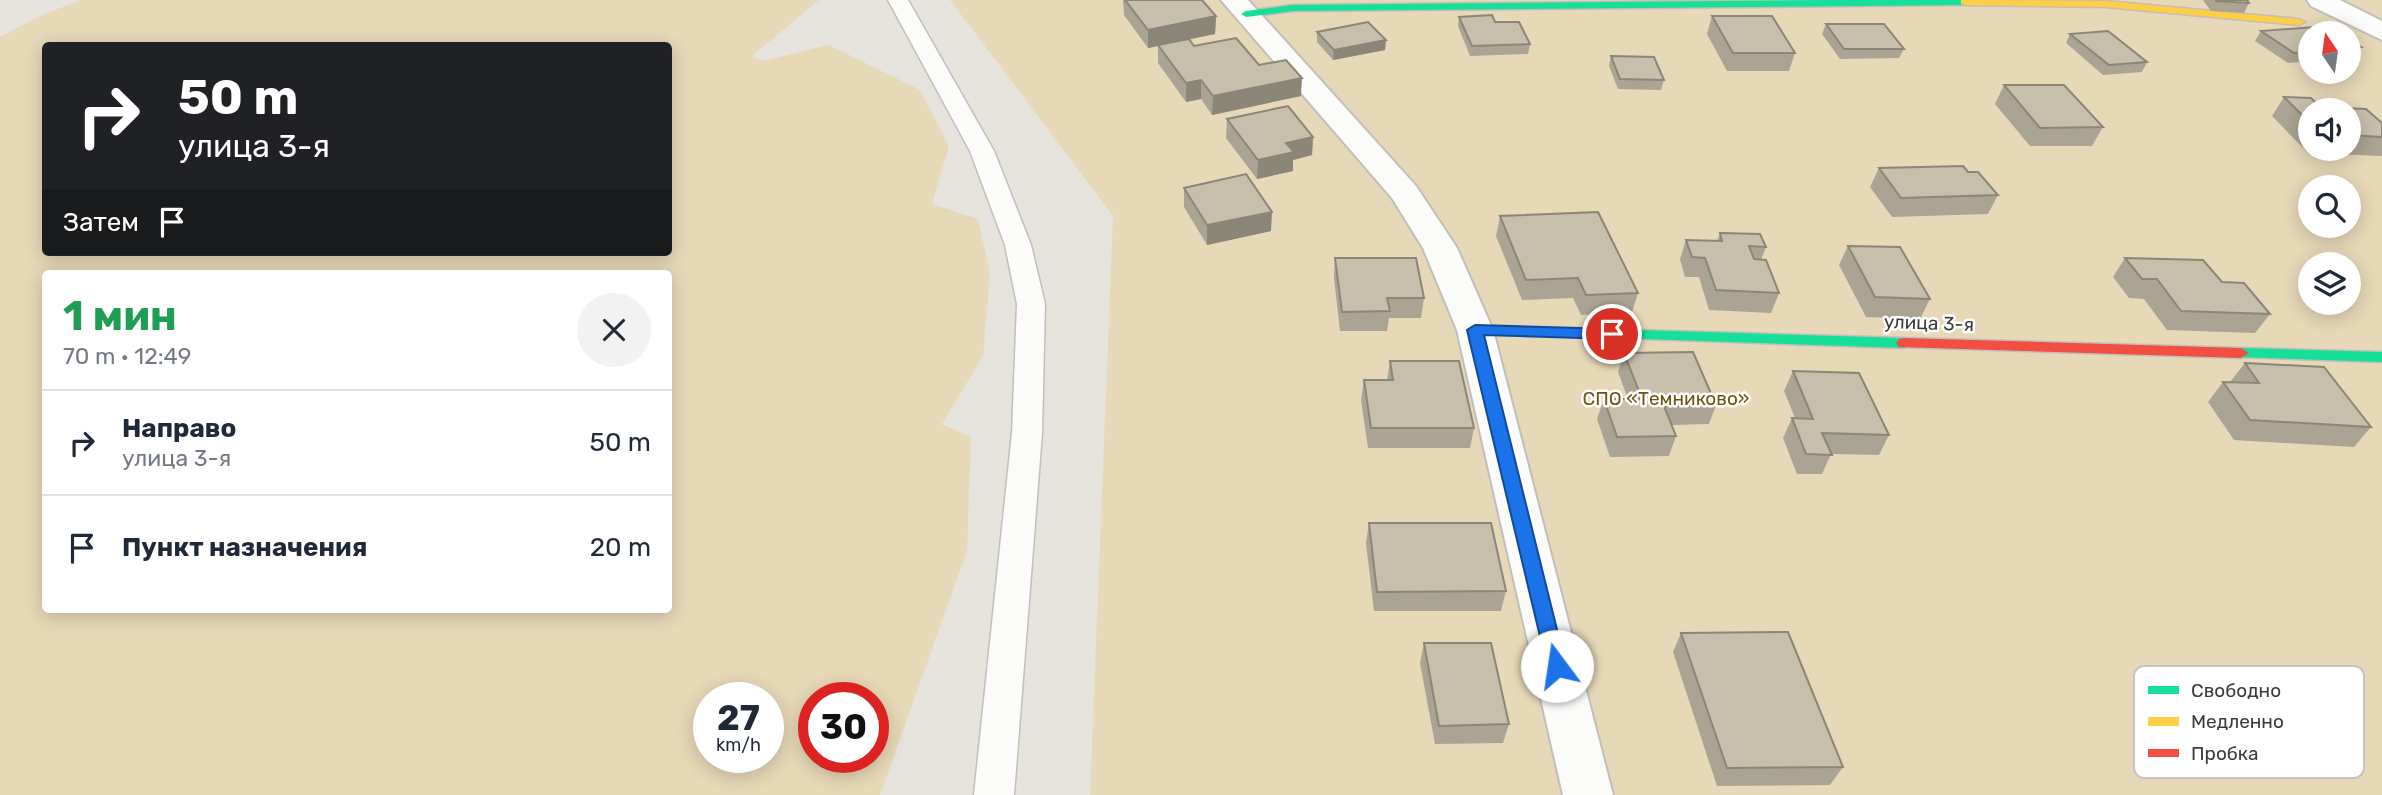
<!DOCTYPE html>
<html lang="ru">
<meta charset="utf-8">
<style>
:root{--surface:#fff;--page:#f2f2f3;--text:#1f2937;--muted:#747a83;--line:#e0e1e3}
body{margin:0;font-family:Rubik,sans-serif;background:var(--page);color:var(--text);height:100vh;display:flex;flex-direction:column;font-size:26px;white-space:nowrap}
*{box-sizing:border-box;margin:0}
p{font-size:23px;color:var(--muted)}
.icon{flex:none;width:38px;height:38px;fill:none;stroke:currentColor;stroke-width:2;stroke-linecap:round;stroke-linejoin:round}
.map{position:relative;flex:1;overflow:hidden}
.details{position:absolute;left:42px;top:270px;width:630px;height:343px;display:flex;flex-direction:column;background:var(--surface);border-radius:7px;box-shadow:0 4px 18px #0003}
.details>*{flex:none}
.banner{position:absolute;left:42px;top:42px;width:630px;height:214px;border-radius:7px;box-shadow:0 4px 18px #0003;background:#202124;color:#fff;overflow:hidden}
.needle{width:46px;rotate:347deg}
.controls{position:absolute;left:2298px;top:21px;display:grid;gap:14px}
.controls a{display:grid;place-items:center;width:63px;height:63px;border-radius:50%;background:var(--surface);box-shadow:0 4px 18px #0003;font-size:35px}
.speed{position:absolute;left:693px;top:682px;display:flex;gap:14px;font-size:35px;font-weight:700;text-align:center}
.speed>*{display:grid;place-content:center;width:91px;height:91px;border-radius:50%;background:var(--surface);box-shadow:0 4px 18px #0003;line-height:1}
.speed small{font-size:18px;font-weight:400}
.speed .limit{border:10px solid #d22;background:#fff;color:#111}
.pin{position:absolute;display:grid;place-items:center;width:60px;height:60px;color:#fff;margin:-30px;border:4px solid #fff;border-radius:50%;box-shadow:0 2px 7px #0007}
.me{position:absolute;width:77px;margin:-38px;rotate:346deg;stroke-linejoin:round;filter:drop-shadow(0 0 5px #0008)}
.turn{display:flex;align-items:center;gap:24px;height:147px;padding:0 21px;font-size:32px}
.turn .icon{width:91px;height:91px;stroke-width:2.5}
.turn b{display:block;font-size:49px;line-height:60px}
.then{display:flex;align-items:center;height:66px;padding:0 21px;background:#0003;gap:14px;font-size:26px}
.round{display:grid;place-items:center;flex:none;width:74px;height:74px;border-radius:37px;background:var(--page)}
.summary{display:flex;align-items:center;justify-content:space-between;height:119px;padding:0 21px}
h1{font-size:42px;font-weight:700;line-height:52px;color:#1e9e55}
ul{padding:0;list-style:none}
li{display:flex;align-items:center;gap:21px;height:105px;padding:0 21px;border-top:2px solid var(--line)}
li div{flex:1}
li b{display:block;font-size:26px}
li em{font-style:normal}
.map>svg:first-child{display:block}
</style>
<div class="map">
<svg width="2382" height="795" viewBox="0 0 2382 795">
<rect width="100%" height="100%" fill="#e6e3dc"/>
<g fill="#e7d8b7" fill-rule="evenodd">
<path d="M81,0H819L752,56L763,61L829,45L920,90L949,146L932,204L978,219L990,273L983,356L942,424L971,437L967,551L880,795H0V37L42,15ZM46,46H668V252H46ZM46,273H668V609H46ZM709,698H768V758H709ZM814,698H873V758H814Z"/>
<path d="M950,0H2382V795H1090L1113,216ZM2310,33H2348V72H2310ZM2310,110H2348V149H2310ZM2310,187H2348V226H2310ZM2310,264H2348V303H2310Z"/>
</g>
<g fill="none" stroke-linecap="round" stroke-linejoin="round">
<g stroke="#c2bfbb" stroke-width="3">
<path id="lane" d="M888,0H908L994,151L1031,245L1045,304L1042,433L1014,795H974L1012,433L1017,304L1005,245L970,151Z"/>
</g>
<g stroke="#c2bfbb" stroke-width="4">
<g id="street">
<path d="M1221,0H1248L1416,186L1457,248L1493,330L1613,795H1563L1457,330L1423,248L1392,198Z"/>
<path d="M2307,0H2340L2382,21V40L2311,6Z"/>
</g>
</g>
<g stroke="#c2bfbb" stroke-width="3">
<g id="fast">
<path d="M1825,0H1969L1970,2L1965,5L1293,11L1246,17L1241,14L1246,11L1293,5Z"/>
<path d="M1475,325L1904,338L1912,343L1904,348L1470,333L1468,330L1470,327Z"/>
<path d="M2241,348L2382,352V362L2236,357L2233,353L2236,349Z"/>
</g>
</g>
<g stroke="#c2bfbb" stroke-width="3">
<path id="slow" d="M1961,0L2106,1L2299,19L2305,22L2299,25L2106,7L1965,5L1961,4Z"/>
</g>
<g stroke="#c2bfbb" stroke-width="3">
<path id="jam" d="M1904,338L2241,348L2249,353L2241,358L1899,347L1896,343L1899,339Z"/>
</g>
<use href="#lane" fill="#fbfbfa" fill-rule="evenodd"/>
<use href="#street" fill="#fbfbfa" fill-rule="evenodd"/>
<use href="#fast" fill="#16e098" fill-rule="evenodd"/>
<use href="#slow" fill="#ffcf43" fill-rule="evenodd"/>
<use href="#jam" fill="#f24e42" fill-rule="evenodd"/>
</g>
<g fill="#aca492" fill-rule="evenodd">
<path d="M1123,0H1202L1216,16L1215,34L1189,39L1194,46L1259,65L1301,96L1212,115L1201,99L1186,102L1158,63V46L1148,48L1124,15Z"/>
<path d="M2203,0H2247L2249,3L2244,13L2211,11Z"/>
<path d="M1712,16L1795,53L1789,71H1727L1707,34Z"/>
<path d="M1459,17L1495,22L1530,44L1528,54L1470,56L1458,26Z"/>
<path d="M1826,24L1904,49L1899,58L1840,59L1822,34Z"/>
<path d="M2261,31L2310,33V61L2288,63L2255,41Z"/>
<path d="M1317,32L1385,50L1333,60L1317,42Z"/>
<path d="M2070,34L2147,62L2142,72L2103,75L2066,43Z"/>
<path d="M2348,39L2361,47L2354,57H2348Z"/>
<path d="M1611,56L1664,80L1661,90L1618,89L1609,66Z"/>
<path d="M2004,85L2103,127L2092,146H2030L1995,104Z"/>
<path d="M2284,97L2311,98L2320,107L2366,109L2382,123V156L2308,153L2272,116ZM2310,110H2348V149H2310Z"/>
<path d="M1227,119L1313,137L1312,155L1293,160V171L1257,179L1226,138Z"/>
<path d="M1879,168L1968,172L1998,195L1988,214L1892,217L1870,187Z"/>
<path d="M1184,188L1271,231L1207,245L1184,207Z"/>
<path d="M1500,216L1638,293L1632,312L1581,315L1573,298L1522,300L1496,236Z"/>
<path d="M1720,233L1766,247L1761,260L1779,293L1771,313L1709,310L1699,277H1685L1680,259L1686,240L1717,241Z"/>
<path d="M1848,246L1930,299L1920,319L1866,317L1839,265Z"/>
<path d="M1335,258L1424,298L1421,318H1389L1387,331H1340L1334,278Z"/>
<path d="M2125,258L2222,282L2270,314L2255,333L2167,330L2144,299L2129,298L2113,277Z"/>
<path d="M1624,353L1716,405L1709,424L1672,425L1676,436L1669,456L1610,457L1597,419L1604,399H1628L1618,372Z"/>
<path d="M1390,361L1474,428L1470,448H1368L1361,400L1364,380H1387Z"/>
<path d="M2245,363L2371,427L2354,447L2234,440L2208,402L2223,382H2230Z"/>
<path d="M1793,371L1889,435L1879,455L1831,454L1822,474H1797L1783,438L1792,418H1795L1784,391Z"/>
<path d="M1369,523L1506,591L1501,611H1374L1366,543Z"/>
<path d="M1681,633L1843,767L1830,785L1717,786L1673,652Z"/>
<path d="M1424,643L1509,724L1503,743L1435,744L1420,663Z"/>
</g>
<g fill="#8c8677">
<path d="M1216,16L1215,34L1148,48V30Z"/>
<path d="M1386,40L1385,50L1333,60L1334,50Z"/>
<path d="M1302,78L1301,96L1212,115L1213,96Z"/>
<path d="M1201,80V99L1186,102V83Z"/>
<path d="M1313,137L1312,155L1293,160V171L1257,179L1258,160L1286,143Z"/>
<path d="M1272,212L1271,231L1207,245V225Z"/>
</g>
<g fill="#c8bfaa" stroke="#8c8677" stroke-width="2">
<path d="M1125,0H1202L1216,16L1148,30Z"/>
<path d="M2216,0H2247L2249,3L2216,1Z"/>
<path d="M1492,15L1495,22H1519L1530,44L1472,46L1459,17Z"/>
<path d="M1712,16H1772L1795,53H1733Z"/>
<path d="M1368,22L1386,40L1334,50L1317,32Z"/>
<path d="M1826,24H1884L1904,49H1844Z"/>
<path d="M2315,27L2325,33H2310V52L2294,53L2261,31Z"/>
<path d="M2108,31L2147,62L2109,65L2070,34Z"/>
<path d="M1236,38L1259,65L1286,60L1302,78L1213,96L1201,80L1186,83L1158,45L1189,39L1194,46Z"/>
<path d="M2348,39L2361,47L2348,48Z"/>
<path d="M1611,56L1654,57L1664,80L1620,79Z"/>
<path d="M2004,85H2064L2103,127L2040,128Z"/>
<path d="M2284,97L2311,98L2320,107L2366,109L2382,123V137L2348,135V110H2310V123Z"/>
<path d="M1288,106L1313,137L1286,143L1294,152L1258,160L1227,119Z"/>
<path d="M1963,166L1968,172H1978L1998,195L1901,198L1879,168Z"/>
<path d="M1246,174L1272,212L1207,225L1184,188Z"/>
<path d="M1598,212L1638,293L1586,295L1578,278L1526,280L1500,216Z"/>
<path d="M1720,233L1760,234L1766,247L1749,246L1754,259L1766,260L1779,293L1716,290L1705,258L1692,257L1686,240L1722,241Z"/>
<path d="M1848,246L1900,247L1930,299L1875,297Z"/>
<path d="M1335,258H1416L1424,298H1387L1390,311L1342,312Z"/>
<path d="M2125,258L2203,260L2222,282L2244,283L2270,314L2181,311L2157,279H2142Z"/>
<path d="M1693,352L1716,405L1664,406L1676,436L1617,437L1604,399H1642L1624,353Z"/>
<path d="M1390,361H1459L1474,428H1371L1364,380H1393Z"/>
<path d="M2245,363L2324,367L2371,427L2250,420L2223,382L2259,383Z"/>
<path d="M1793,371L1859,373L1889,435L1822,433L1832,455L1806,454L1792,418L1813,419Z"/>
<path d="M1369,523H1491L1506,591L1377,592Z"/>
<path d="M1788,632L1843,767L1727,768L1681,633Z"/>
<path d="M1424,643H1491L1509,724L1439,726Z"/>
</g>
<path fill="#1a73e8" stroke="#114b97" stroke-width="2" d="M1475,325L1612,329L1620,334L1612,339L1484,335L1566,666L1564,672L1557,674L1550,672L1547,666L1467,330Z"/>
<g text-anchor="middle" dominant-baseline="central" stroke-width="5" stroke-linejoin="round" paint-order="stroke">
<g font-size="19" fill="#3d3b37" stroke="#fff">
<text transform="translate(1929 323) rotate(2)">улица 3-я</text>
</g>
<g font-size="19" fill="#6e540f" stroke="#fff">
<text x="1666" y="398">СПО «Темниково»</text>
</g>
</g>
<rect x="2134" y="666" width="230" height="112" rx="10" fill="#fff" stroke="#c5c4c3" stroke-width="2"/>
<rect x="2148" y="686" width="31" height="8" fill="#16e098"/>
<rect x="2148" y="717" width="31" height="9" fill="#ffcf43"/>
<rect x="2148" y="749" width="31" height="8" fill="#f24e42"/>
<g font-size="19" fill="#3d3b37">
<text x="2191" y="697">Свободно</text>
<text x="2191" y="728">Медленно</text>
<text x="2191" y="760">Пробка</text>
</g>
</svg>
<div class="controls">
<a><svg class="needle" viewBox="-14 -14 28 28"><path d="M0-13l5 13h-10z" fill="#e53935"/><path d="M0 13l5-13h-10z" fill="#747a83"/></svg></a>
<a><svg class="icon" aria-label="sound" viewBox="0 0 24 24"><path d="M4 9h4l5-4v14l-5-4H4zM17 9q2 3 0 6"/></svg></a>
<a><svg class="icon" aria-label="search" viewBox="0 0 24 24"><circle cx="10" cy="10" r="6"/><path d="M15 15l6 6"/></svg></a>
<a><svg class="icon" aria-label="layers" viewBox="0 0 24 24"><path d="M12 4l9 5-9 5-9-5zM3 14l9 5 9-5"/></svg></a>
</div>
<div class="speed"><div>27<small>km/h</small></div><div class="limit">30</div></div>
<div class="pin" style="left:1612px;top:334px;background:#d93025"><svg class="icon" aria-label="arrive" viewBox="0 0 24 24"><path d="M6 21V4h12l-3 4 3 4H6"/></svg></div>
<svg class="me" style="left:1557px;top:666px" viewBox="-20 -20 40 40"><circle r="19" fill="#fff"/><path d="M0-13L10 11 0 6-10 11z" fill="#1a73e8"/></svg>
<div class="banner">
<div class="turn"><svg class="icon" aria-label="right" viewBox="0 0 24 24"><path d="M7 20v-9h11M14 6l5 5-5 5"/></svg><div><b>50 m</b>улица 3-я</div></div>
<div class="then">Затем<svg class="icon" aria-label="arrive" viewBox="0 0 24 24"><path d="M6 21V4h12l-3 4 3 4H6"/></svg></div>
</div>
<section class="details">
<div class="summary"><div><h1>1 мин</h1><p>70 m · 12:49</p></div><a class="round"><svg class="icon" aria-label="close" viewBox="0 0 24 24"><path d="M6 6l12 12M18 6L6 18"/></svg></a></div>
<ul>
<li><svg class="icon" aria-label="right" viewBox="0 0 24 24"><path d="M7 20v-9h11M14 6l5 5-5 5"/></svg><div><b>Направо</b><p>улица 3-я</p></div><em>50 m</em></li>
<li><svg class="icon" aria-label="arrive" viewBox="0 0 24 24"><path d="M6 21V4h12l-3 4 3 4H6"/></svg><div><b>Пункт назначения</b></div><em>20 m</em></li>
</ul>
</section>
</div>
